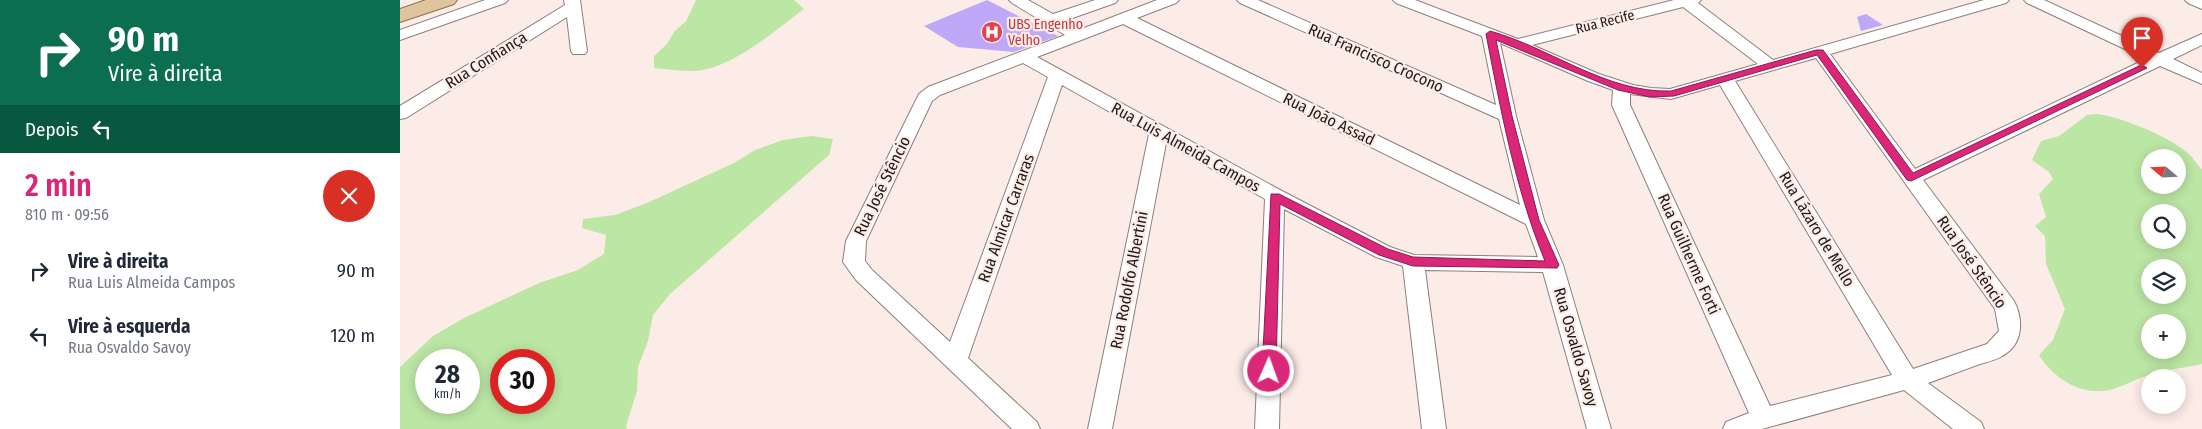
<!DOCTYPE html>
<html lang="pt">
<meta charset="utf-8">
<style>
:root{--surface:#fff;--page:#f6f6f7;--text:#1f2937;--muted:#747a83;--accent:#db2777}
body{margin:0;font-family:"Fira Sans Condensed",sans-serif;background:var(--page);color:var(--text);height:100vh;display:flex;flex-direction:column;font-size:19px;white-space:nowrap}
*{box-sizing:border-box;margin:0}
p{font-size:16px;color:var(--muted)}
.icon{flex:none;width:28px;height:28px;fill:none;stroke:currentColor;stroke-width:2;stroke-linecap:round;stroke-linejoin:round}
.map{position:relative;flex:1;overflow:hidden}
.details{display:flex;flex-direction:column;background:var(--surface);width:400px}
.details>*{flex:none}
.hud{background:#0b6e4f;color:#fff;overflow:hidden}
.needle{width:32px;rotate:289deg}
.tools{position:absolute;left:1741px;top:149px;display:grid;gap:10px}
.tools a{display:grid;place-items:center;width:45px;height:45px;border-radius:50%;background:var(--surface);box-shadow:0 2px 12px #0003;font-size:25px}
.speed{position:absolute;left:15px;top:349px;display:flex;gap:10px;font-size:25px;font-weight:700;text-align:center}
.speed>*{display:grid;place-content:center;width:65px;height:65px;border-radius:50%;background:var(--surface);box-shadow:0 2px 12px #0003;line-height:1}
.speed small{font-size:12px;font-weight:400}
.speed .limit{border:8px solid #d22;background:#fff;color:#111}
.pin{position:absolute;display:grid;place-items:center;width:42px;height:42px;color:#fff;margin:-51px -21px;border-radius:50% 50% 50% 0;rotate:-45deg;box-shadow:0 0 5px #0007}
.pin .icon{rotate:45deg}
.me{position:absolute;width:55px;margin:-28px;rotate:2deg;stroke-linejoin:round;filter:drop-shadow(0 0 4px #0008)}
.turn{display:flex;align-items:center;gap:18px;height:105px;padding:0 25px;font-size:22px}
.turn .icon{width:65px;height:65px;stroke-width:2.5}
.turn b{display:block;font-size:35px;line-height:42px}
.then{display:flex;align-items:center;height:48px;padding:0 25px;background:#0003;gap:10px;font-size:19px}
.round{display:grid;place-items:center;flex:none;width:52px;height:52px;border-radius:26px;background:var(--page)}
.head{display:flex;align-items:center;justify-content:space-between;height:85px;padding:0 25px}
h1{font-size:30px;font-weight:600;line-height:38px;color:var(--accent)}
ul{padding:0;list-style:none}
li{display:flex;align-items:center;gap:15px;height:65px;padding:0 25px}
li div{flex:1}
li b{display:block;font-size:19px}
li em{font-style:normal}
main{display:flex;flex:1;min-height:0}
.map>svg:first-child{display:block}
</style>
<main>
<section class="details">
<div class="hud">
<div class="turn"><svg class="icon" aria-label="right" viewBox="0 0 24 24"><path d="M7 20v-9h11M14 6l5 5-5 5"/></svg><div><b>90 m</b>Vire à direita</div></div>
<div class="then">Depois<svg class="icon" aria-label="left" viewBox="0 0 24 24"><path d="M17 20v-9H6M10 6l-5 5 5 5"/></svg></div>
</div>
<div class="head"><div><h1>2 min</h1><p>810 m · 09:56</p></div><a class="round" style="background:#d93025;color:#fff"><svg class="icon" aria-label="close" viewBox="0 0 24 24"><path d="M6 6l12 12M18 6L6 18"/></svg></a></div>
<ul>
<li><svg class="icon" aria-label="right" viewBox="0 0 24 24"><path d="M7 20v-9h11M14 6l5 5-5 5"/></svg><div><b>Vire à direita</b><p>Rua Luis Almeida Campos</p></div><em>90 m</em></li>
<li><svg class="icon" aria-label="left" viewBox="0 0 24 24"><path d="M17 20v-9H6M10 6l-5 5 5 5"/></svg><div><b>Vire à esquerda</b><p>Rua Osvaldo Savoy</p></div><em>120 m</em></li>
</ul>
</section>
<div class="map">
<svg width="1802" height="429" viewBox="0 0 1802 429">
<rect width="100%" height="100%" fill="#fcece7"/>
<g fill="#bce6a4" fill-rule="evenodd">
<path d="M296,0H394L404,9C374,31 331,70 293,71C280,71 267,69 254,68V56L267,44L274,32L286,21Z"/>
<path d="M1696,114C1720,116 1772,138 1789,154C1794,158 1796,165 1802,169V364C1783,368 1764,370 1746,376C1732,380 1716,391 1702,391C1676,393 1652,376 1639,355L1653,340L1665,309L1646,264L1645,236L1635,226L1646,217L1639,194L1653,179L1649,172L1632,160L1641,141L1659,136L1687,115ZM1750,158H1778V185H1750ZM1750,212H1778V240H1750ZM1750,268H1778V295H1750ZM1750,322H1778V350H1750Z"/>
<path d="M411,136L433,139L429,155L270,294L253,315L248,341L238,367L237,391L226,426L227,429H0V367L33,336L64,318L139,283L178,270L204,254L206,235L182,228L183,219L215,215L247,203L334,163L355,150L383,140ZM26,360H69V402H26ZM101,360H144V402H101Z"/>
</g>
<g fill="#bfa8f7">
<path d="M587,0L658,36L614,52L558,47L524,26Z"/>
<path d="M1466,14L1483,25L1461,31L1457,17Z"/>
</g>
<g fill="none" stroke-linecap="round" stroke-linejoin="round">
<g stroke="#8d7f7a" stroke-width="2">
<g id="minor">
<path d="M85,0H108L105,3L0,40V30Z"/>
<path d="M164,0H180L187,51L185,54H173L171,51L167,17L6,118L0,119V106L165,5Z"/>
<path d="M609,0H628L653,14L695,0H718L715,3L664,21L679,30L757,0H779L776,3L737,18L1120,205L1099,119L840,3L837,0H858L1096,105L1082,36L996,3L993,0H1015L1118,39L1274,0H1301L1298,3L1373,60L1584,0H1609L1606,3L1430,54L1515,169L1746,59L1627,3L1624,0H1644L1759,53L1802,34V45L1773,59L1802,73V84L1760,66L1523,180L1614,301C1624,320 1623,345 1602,356C1596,360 1587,362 1580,364C1563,370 1545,377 1528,383L1581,422L1584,429H1553L1504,390L1362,429H1323L1326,422L1349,413L1212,105L1213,90L1188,81L1100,43L1116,116L1144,220L1163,265L1211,429H1187L1143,272L1025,270L1046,429H1022L1003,266L976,257L884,209L879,429H855L865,199L766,143L712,429H688L749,134L662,85L568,358L637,422L640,429H612L456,280L443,262L446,241L519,94L528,87L665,35L612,3ZM1283,7L1358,64L1270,89L1251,88L1233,85L1199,74L1132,45ZM723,24L1126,224L1138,257L1014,255L990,247L882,191L637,57ZM1416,58L1595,309L1599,331L1587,344L1513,369L1335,81ZM623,63L648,77L550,342L472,270L465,261L466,241L532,101L540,95ZM1320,85L1492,375L1370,406L1230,105V94L1271,99Z"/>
<path d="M1785,0H1802V9L1788,3Z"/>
</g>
</g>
<g stroke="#8d7046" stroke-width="2">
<path id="primary" d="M26,0H57L54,4L0,22V9Z"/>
</g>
<use href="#minor" fill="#fff" fill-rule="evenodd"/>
<use href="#primary" fill="#dec59e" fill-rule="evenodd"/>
</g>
<path fill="#db2777" stroke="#8e194d" d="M1090,31C1151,48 1206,93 1271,91L1416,50H1423L1513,173L1739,66L1742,65L1747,68L1511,181L1507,180L1417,55L1274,96L1250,97L1218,90L1096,40L1112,116L1139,220L1159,265L1157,268L1013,266L979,255L880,204L876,371L874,374H864L862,371L871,194H879L988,249L1013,257L1145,261C1115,188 1101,111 1086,34Z"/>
<defs>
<g id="hospital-disc" transform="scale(1.125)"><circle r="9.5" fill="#e0444e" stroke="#fcece7"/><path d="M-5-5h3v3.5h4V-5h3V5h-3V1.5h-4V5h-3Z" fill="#fff"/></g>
</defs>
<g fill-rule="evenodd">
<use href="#hospital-disc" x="592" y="32"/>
</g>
<g text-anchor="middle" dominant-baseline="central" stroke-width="4.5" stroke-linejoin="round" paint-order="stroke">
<g font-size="14" fill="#1f1a18" stroke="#fcece7">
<text transform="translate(1205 22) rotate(-14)">Rua Recife</text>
</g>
<g font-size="14" fill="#be3a42" stroke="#fcece7" text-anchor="start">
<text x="608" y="24">UBS Engenho<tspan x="608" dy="16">Velho</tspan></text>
</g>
<g font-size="16" fill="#1f1a18" stroke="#fcece7">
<text transform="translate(976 58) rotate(24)">Rua Francisco Crocono</text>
<text transform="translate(86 60) rotate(-32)">Rua Confiança</text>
<text transform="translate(929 119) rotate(26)">Rua João Assad</text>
<text transform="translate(786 147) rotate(29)">Rua Luis Almeida Campos</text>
<text transform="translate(482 186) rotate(-64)">Rua José Stêncio</text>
<text transform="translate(606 218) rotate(-70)">Rua Almicar Carraras</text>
<text transform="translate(1417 229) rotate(59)">Rua Lázaro de Mello</text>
<text transform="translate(1289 254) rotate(66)">Rua Guilherme Forti</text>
<text transform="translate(1572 262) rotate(55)">Rua José Stêncio</text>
<text transform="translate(729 280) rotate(-79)">Rua Rodolfo Albertini</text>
<text transform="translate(1176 347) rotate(74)">Rua Osvaldo Savoy</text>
</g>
</g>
</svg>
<div class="tools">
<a><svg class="needle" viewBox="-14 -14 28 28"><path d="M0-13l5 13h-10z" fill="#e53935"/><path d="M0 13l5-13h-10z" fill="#747a83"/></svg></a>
<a><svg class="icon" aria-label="search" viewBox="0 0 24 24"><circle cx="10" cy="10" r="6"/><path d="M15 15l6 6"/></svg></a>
<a><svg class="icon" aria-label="layers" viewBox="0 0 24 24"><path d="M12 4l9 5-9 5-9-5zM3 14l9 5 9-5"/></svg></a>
<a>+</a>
<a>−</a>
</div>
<div class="speed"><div>28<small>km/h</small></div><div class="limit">30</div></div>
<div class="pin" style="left:1742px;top:68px;background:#d93025"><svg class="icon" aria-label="arrive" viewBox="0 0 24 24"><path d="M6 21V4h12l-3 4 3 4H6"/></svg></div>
<svg class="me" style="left:869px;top:371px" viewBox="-20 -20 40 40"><circle r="17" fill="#db2777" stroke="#fff" stroke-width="3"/><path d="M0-11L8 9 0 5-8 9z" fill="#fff"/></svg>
</div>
</main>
